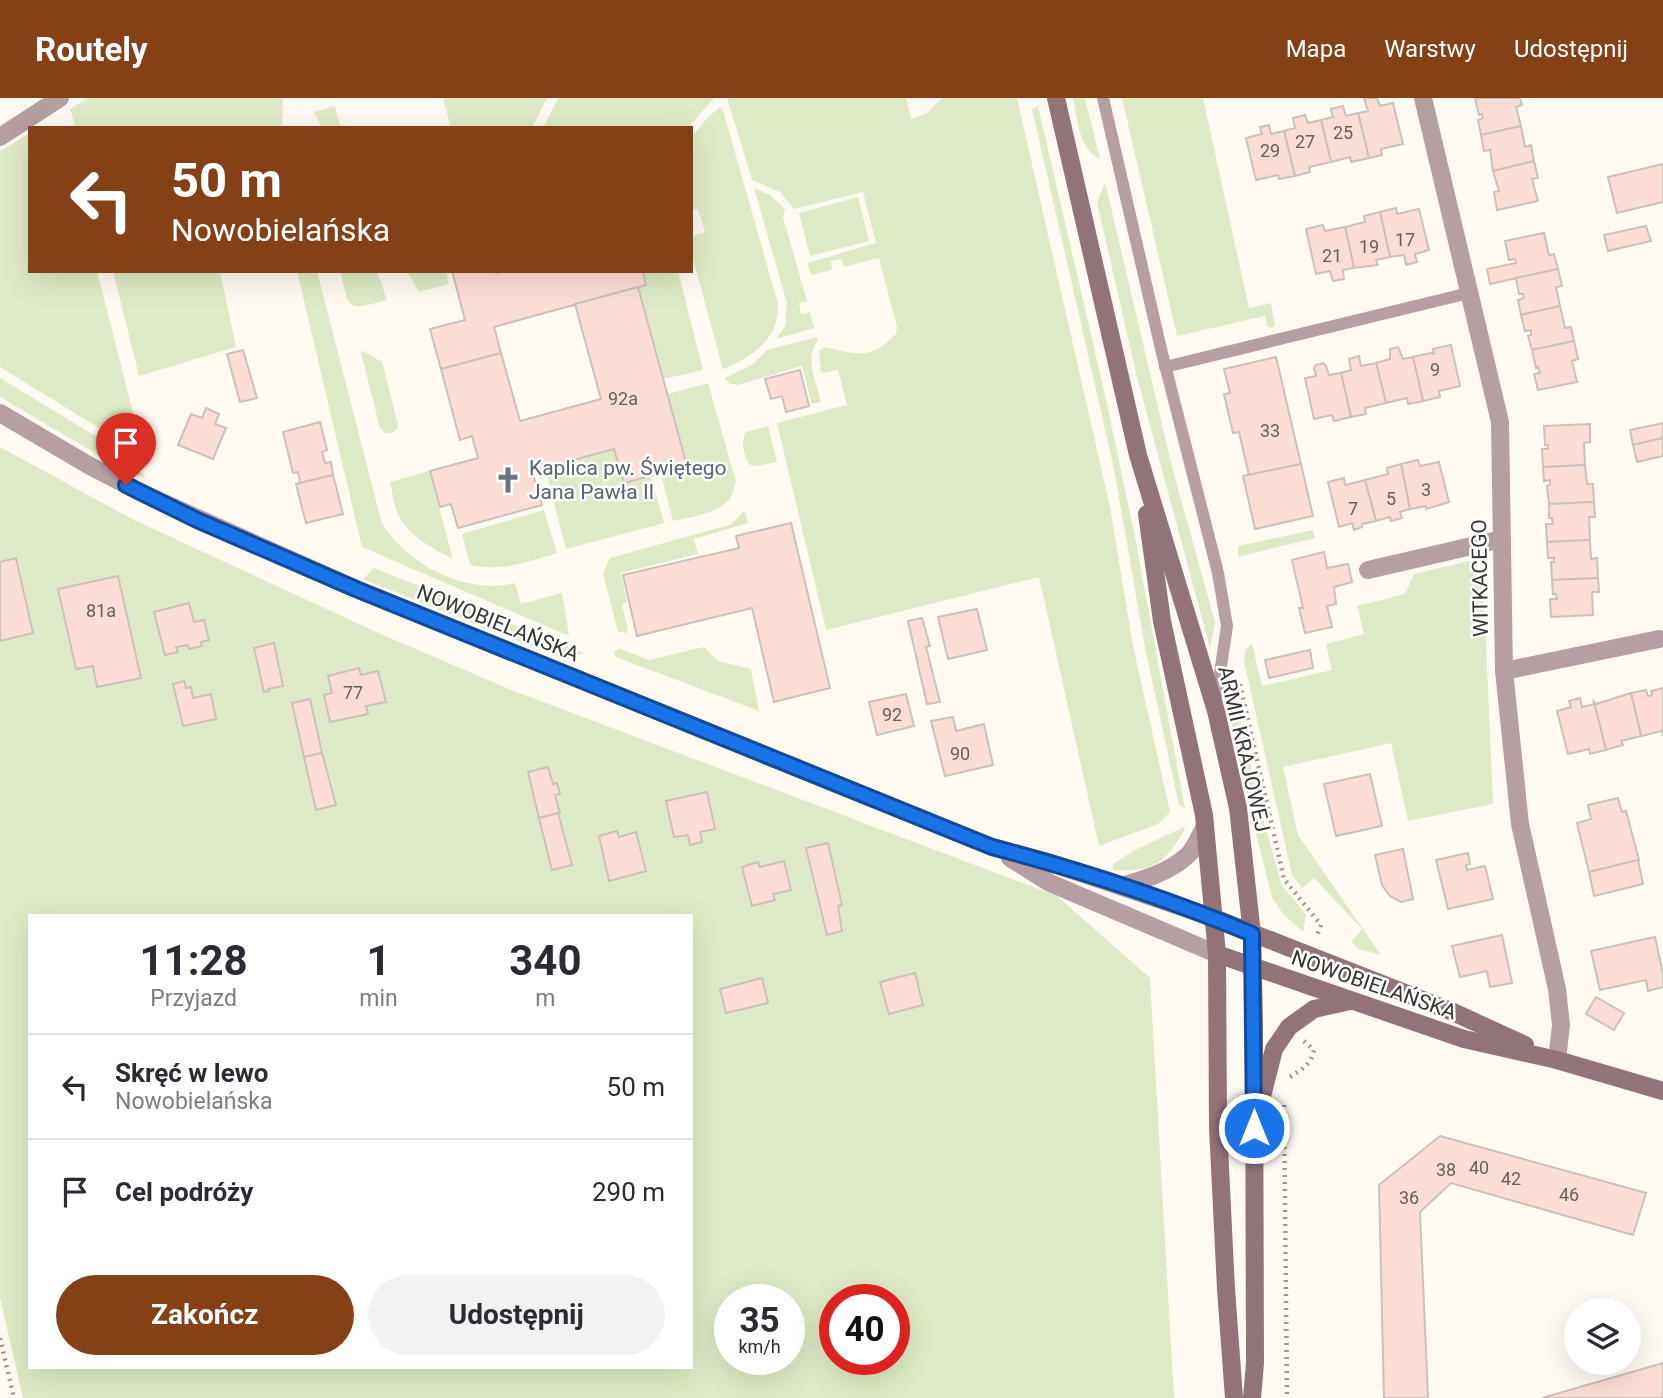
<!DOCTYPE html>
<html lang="pl">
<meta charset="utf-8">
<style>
:root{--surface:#fff;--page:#f2f2f3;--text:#2b2b33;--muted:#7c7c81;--line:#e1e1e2;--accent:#844016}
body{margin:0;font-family:Roboto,sans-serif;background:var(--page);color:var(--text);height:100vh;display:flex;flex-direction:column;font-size:26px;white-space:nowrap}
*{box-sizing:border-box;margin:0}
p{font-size:23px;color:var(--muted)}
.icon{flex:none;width:38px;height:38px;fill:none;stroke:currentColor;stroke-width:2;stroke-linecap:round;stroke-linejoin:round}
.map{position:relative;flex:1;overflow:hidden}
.drawer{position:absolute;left:28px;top:816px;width:665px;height:455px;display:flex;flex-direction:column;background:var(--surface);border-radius:0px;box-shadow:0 7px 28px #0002}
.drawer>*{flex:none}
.top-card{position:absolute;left:28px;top:28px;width:665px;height:147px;border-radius:0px;box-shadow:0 7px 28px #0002;background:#844016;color:#fff;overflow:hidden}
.controls{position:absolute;left:1564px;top:1200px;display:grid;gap:14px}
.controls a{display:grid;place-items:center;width:77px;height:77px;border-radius:50%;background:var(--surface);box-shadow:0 7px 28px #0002;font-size:35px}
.speed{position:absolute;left:714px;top:1186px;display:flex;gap:14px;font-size:35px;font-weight:700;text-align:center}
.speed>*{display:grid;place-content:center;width:91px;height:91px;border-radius:50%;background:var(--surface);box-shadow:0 7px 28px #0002;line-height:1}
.speed small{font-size:18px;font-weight:400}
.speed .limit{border:10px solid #d22;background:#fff;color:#111}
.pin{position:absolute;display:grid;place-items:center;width:60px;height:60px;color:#fff;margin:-72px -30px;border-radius:50% 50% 50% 0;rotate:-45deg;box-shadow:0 0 7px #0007}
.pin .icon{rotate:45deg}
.me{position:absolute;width:77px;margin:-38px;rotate:0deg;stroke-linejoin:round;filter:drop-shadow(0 0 5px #0008)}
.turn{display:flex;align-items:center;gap:24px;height:147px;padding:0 28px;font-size:32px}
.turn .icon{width:91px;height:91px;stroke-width:2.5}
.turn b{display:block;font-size:49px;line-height:60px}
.eta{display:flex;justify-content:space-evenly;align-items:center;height:119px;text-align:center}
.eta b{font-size:42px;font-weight:700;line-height:49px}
.cta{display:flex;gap:14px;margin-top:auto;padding:14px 28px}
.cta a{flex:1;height:80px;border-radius:42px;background:var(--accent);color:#fff;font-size:28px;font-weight:700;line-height:80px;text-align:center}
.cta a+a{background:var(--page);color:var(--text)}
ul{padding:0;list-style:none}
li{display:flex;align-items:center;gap:21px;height:105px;padding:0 28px;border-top:2px solid var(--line)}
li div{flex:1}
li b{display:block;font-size:26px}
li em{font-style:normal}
header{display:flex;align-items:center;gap:42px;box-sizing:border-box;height:98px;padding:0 35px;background:var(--accent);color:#fff}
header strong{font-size:33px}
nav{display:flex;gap:38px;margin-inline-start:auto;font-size:24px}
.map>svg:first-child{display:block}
</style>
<header>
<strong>Routely</strong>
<nav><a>Mapa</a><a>Warstwy</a><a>Udostępnij</a></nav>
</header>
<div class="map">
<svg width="1663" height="1300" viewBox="0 0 1663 1300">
<rect width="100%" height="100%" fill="#fffaf1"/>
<g fill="#deeac5" fill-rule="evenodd">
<path d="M88,0H283L282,30H76L70,11Z"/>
<path d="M443,0H547L532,30H451Z"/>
<path d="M558,0H714L688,30H543Z"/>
<path d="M727,0H906L911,21L926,16L942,0H1017L1110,409L1133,548L1170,714L1158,726L1099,748L1039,479L826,532L777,325L847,307L838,272L821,275L819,253L824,249C857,256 870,263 896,236L897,229L879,160L844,169L842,161L831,163L832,172L811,177L807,165L876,145L863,94L794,111L780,94L752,82Z"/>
<path d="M1073,0H1085L1100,61C1078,50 1078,22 1073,0Z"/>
<path d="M1122,0H1203L1249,210L1271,205L1275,228L1271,230L1267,228L1265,218L1177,238Z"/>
<path d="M335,8L341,30H322L314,14Z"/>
<path d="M1038,8L1106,301L1136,444L1185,711L1179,707L1146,555L1114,371L1032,11Z"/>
<path d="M720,9L723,12L778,206C781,238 751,261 723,271L691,154V139L705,134L698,111L691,112V40L707,20Z"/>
<path d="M30,35V173H97L142,350L136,353L0,269V53Z"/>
<path d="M1105,84L1172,369L1215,524L1210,550L1137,279L1097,105Z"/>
<path d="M754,90L770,97L785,111L783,119L807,203L799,205L801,216L810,214L814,230L776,241L785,228L787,205Z"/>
<path d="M858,99L869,143L810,158L799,115Z"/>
<path d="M113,173H220L236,249L139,278Z"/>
<path d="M297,173H317L382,426C409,467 465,497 515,485L521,506L562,495L569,538L362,449Z"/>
<path d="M340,173H377L387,202C346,213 350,213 340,173Z"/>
<path d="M407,173H446L449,186L419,194Z"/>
<path d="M643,173H678L703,272L663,281L638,189L646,187Z"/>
<path d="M817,239L818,242C804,262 816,282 821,304L812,306L802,268L738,287L730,286L725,280L753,266L767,252Z"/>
<path d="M363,253L382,264L398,326L397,331L392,335H385L380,330L361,255Z"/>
<path d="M0,280L130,359L146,381L122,371L0,299Z"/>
<path d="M708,285L736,384C734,389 733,396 730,400C719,416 690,419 673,423L661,376L687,368L667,296Z"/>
<path d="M768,328L777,364L757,368L750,367C744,358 740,344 746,334Z"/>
<path d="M0,349L132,421L383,537L509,591L1057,798L1150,880L1174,1300H23L0,1200ZM30,817H691V1269H30ZM730,1202H789V1262H730ZM835,1202H894V1262H835Z"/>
<path d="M614,351L624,385L651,378L664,425L566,451L545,370Z"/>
<path d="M429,373L453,461C433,451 409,438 399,418C393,408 393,395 390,384Z"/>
<path d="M544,412L557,455C526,464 502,474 470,467L462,436Z"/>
<path d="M743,414L746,415L748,425L694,441L698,456L621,475L627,504L622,507L628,532L626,535L618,534L603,475L610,460L732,426Z"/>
<path d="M1313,432L1315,440L1238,459V448Z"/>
<path d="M1469,463L1483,475L1493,706L1408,723L1391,645L1283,669L1298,737L1381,857L1359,851L1351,844L1362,831L1314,780L1302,790L1292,777L1244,563L1245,552L1252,546L1262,588L1332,572L1326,546L1364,536L1357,508L1405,496L1414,476Z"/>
<path d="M374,470L584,555L565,562L363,481Z"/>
<path d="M704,549L718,563L751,571L759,613L616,559L614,554L619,550L649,562Z"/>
<path d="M1232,585L1242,629L1233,630L1232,628Z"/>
<path d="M1247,649L1256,695L1247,697L1237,652Z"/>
<path d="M1261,714L1282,787L1306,817L1303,834L1283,816L1272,799L1251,716Z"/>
<path d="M1184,729L1185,731C1166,765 1152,775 1113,772V766L1133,753Z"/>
</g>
<g fill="#fcddd5" stroke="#cbc0bd" stroke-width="2">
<path d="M1364,0H1377L1380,8L1393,5L1403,46L1381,51L1382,57L1369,60L1358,15L1368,13Z"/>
<path d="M1475,0H1520L1522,7L1516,9L1521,28L1481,37L1478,22L1483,20L1482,16L1479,17Z"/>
<path d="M1343,8L1346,18L1358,15L1369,60L1351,64L1350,59L1331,64L1321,22L1333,19L1331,11Z"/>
<path d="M1305,17L1308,25L1321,22L1331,64L1309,69L1310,74L1295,78L1284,33L1295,30L1293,20Z"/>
<path d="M1269,27L1271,36L1284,33L1295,78L1279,81L1278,77L1256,82L1246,40L1262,36L1260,29Z"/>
<path d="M1521,28L1525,49L1531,47L1534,63L1493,73L1490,52L1484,53L1481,37Z"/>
<path d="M1534,63L1538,80L1532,81L1538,103L1497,112L1494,94L1499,93L1493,73Z"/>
<path d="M1663,66V104L1617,115L1608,79Z"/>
<path d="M1396,110L1397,116L1419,111L1429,152L1415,156L1417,164L1406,167L1404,157L1390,159L1380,114Z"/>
<path d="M1380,114L1390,159L1376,162L1378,167L1354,170L1345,129L1365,124L1364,118Z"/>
<path d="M1323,127L1325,133L1345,129L1354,170L1343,172L1344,181L1333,183L1330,173L1316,176L1306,131Z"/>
<path d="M1646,128L1651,143L1608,153L1604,137Z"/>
<path d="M1544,135L1549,157L1554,156L1558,171L1490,186L1487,171L1516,165L1515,161L1509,162L1505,143Z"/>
<path d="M1558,171L1562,188L1556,189L1560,208L1521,217L1518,202L1524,200L1523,196H1519L1516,180Z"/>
<path d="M452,173H496V175L503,173H643L646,187L494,229L501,255L441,271L430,231L465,222Z"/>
<path d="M638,189L687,368L624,385L614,351L532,373L542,407L458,430L451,406L440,409L430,373L478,360L472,338L460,342L441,271L501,255L520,323L601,301L575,206Z"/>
<path d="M1560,208L1565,230L1571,229L1574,243L1532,252L1528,238L1531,237V232L1525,233L1521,217Z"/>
<path d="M1574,243L1578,261L1572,263L1577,284L1538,292L1534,276L1540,275L1538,269L1536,270L1532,252Z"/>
<path d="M1451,247L1460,288L1439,293L1440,299L1423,303L1413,259L1430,255L1434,256L1433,251Z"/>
<path d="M1398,249L1403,261L1413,259L1423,303L1408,306L1407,300L1386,305L1376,265L1390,261V251Z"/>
<path d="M243,252L257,300L240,304L227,256Z"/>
<path d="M1359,258L1361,268L1376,265L1386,305L1365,310L1366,316L1351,319L1341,275L1351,272L1349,261Z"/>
<path d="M1276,259L1301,366L1249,377L1239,334L1233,335L1224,296L1230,295L1224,271Z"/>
<path d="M1323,265L1326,268L1329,277L1341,275L1351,319L1334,323L1332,317L1314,321L1305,280L1316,278L1314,270L1316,267Z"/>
<path d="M800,272L809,308L786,314L782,298L771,301L765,281Z"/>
<path d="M206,310L219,316L215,326L226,330L213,361L178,347L191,316L202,320Z"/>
<path d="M320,324L327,352L322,354L325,365L331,364L333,377L300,385L298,374L293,375L283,334Z"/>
<path d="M1663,325V340L1633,347L1630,332Z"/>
<path d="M1590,326V344L1584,345L1585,367L1543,369L1542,351H1548V347H1545L1544,328Z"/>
<path d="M1663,340V358L1637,364L1633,347Z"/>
<path d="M1418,362L1420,368L1439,364L1449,404L1426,411V408L1410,411L1401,366Z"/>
<path d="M1301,366L1313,418L1255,431L1243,378Z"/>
<path d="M1401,366L1410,411L1400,414L1402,420L1391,423L1390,419L1376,423L1365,382L1388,376L1387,370Z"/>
<path d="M1585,367L1587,386H1593L1594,404L1549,406L1547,388L1550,387V382L1544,383L1543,369Z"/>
<path d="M333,377L343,416L306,425L296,386Z"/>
<path d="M1344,380L1345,387L1365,382L1376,423L1362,426V429L1354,432L1352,425L1339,429L1328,384Z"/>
<path d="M1594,404L1595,419H1589L1590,442L1547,444L1546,426H1553L1552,420H1549V406Z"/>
<path d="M791,425L830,590L774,604L752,510L637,538L623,477L739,450L736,438Z"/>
<path d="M1590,442L1591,461L1597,460L1598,480L1552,482L1551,464H1554V460H1548L1547,444Z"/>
<path d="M1324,454L1327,470L1348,466L1352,484L1334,489L1336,506L1327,508L1332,529L1305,535L1299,510H1303L1292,462Z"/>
<path d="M16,460L33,535L0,543V464Z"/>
<path d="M118,478L141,580L97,589L93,568L76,571L58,491Z"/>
<path d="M1598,480L1599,494H1592L1593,517L1551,519L1550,501H1557L1556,496H1553L1552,482Z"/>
<path d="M189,505L194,524L204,522L209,542L201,544L202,548L189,551L188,547L176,549L178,554L165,557L154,514Z"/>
<path d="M977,511L987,552L948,561L938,519Z"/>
<path d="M922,520L930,548L926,549L940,604L927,606L908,523Z"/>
<path d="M274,545L283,588L268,591L269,593L264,594L254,550Z"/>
<path d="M1310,552L1313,570L1269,580L1265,562Z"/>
<path d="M359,570L361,577L378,573L386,604L366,608L368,616L330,624L324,597L332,595L328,578Z"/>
<path d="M184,583L186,590L191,589L193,600L211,596L216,621L183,628L173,586Z"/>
<path d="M1663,590V638L1662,633L1641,638L1631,595L1646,592L1648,598L1652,597L1651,593Z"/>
<path d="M1631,595L1641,638L1621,643L1623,647L1606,652L1594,604L1596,606Z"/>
<path d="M906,596L914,628L877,637L869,604Z"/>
<path d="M1580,600L1582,609L1594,606V604L1606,652L1590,656L1589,651L1568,656L1557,613L1571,609L1569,603Z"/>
<path d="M310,601L322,655L304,659L292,605Z"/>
<path d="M953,619L956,633L984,626L993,667L945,678L931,623Z"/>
<path d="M322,655L336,707L316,712L304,659Z"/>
<path d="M548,669L553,686L557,685L560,696L555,697L560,715L539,720L528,674Z"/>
<path d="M1370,676L1382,728L1336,738L1324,686Z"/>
<path d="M707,694L715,731L700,734L702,744L690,747L688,737L674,739L666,703Z"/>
<path d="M1618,700L1622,714L1626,713L1639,762L1589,774L1577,725L1591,721L1588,707Z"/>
<path d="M558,715L572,767L552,772L539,720Z"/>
<path d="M617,733L619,739L636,734L646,773L609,783L599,738Z"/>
<path d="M828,745L842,807L838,808L842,833L827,837L806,750Z"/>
<path d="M1403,751L1413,801L1401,804L1390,798L1382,787L1375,757Z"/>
<path d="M1468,755L1470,766L1466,767L1467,772L1485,768L1493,801L1448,811L1436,762Z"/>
<path d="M1638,762L1643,786L1594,798L1589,774Z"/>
<path d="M784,763L791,792L773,796L775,802L752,808L742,769L758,764L760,769Z"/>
<path d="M1502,837L1512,885L1490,889L1487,873L1460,879L1452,848Z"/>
<path d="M1655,839L1663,876V889L1648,893L1646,882L1600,892L1591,853Z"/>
<path d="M915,875L923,907L889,916L880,884Z"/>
<path d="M762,880L768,905L726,915L720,891Z"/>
<path d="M1596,899L1624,915L1614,932L1586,916Z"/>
<path d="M1440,1038L1646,1095L1633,1137L1451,1085L1420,1114L1428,1300H1384L1379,1087Z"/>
<path d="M1663,1265V1300H1542Z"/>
</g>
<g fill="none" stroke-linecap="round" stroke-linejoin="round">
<g stroke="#9b9791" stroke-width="4.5" stroke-dasharray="2 5" stroke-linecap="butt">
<path d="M1240,586L1284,781L1321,827L1317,838"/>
<path d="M1290,979C1302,971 1311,967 1314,952L1304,943"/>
<path d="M1284,1007L1287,1300"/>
<path d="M0,1240L14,1300"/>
</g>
<g stroke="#b59fa3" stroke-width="12">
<path d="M1103,0L1161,251L1218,475L1227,528L1216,602"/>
<path d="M1165,269L1469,195"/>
</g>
<g stroke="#b59fa3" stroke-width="18">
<path d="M1423,0L1500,324L1504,573L1520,726L1557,891L1561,927L1557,962"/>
<path d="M0,39L60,0"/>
<path d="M0,315L90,368L144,396L356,491L992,749L1051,765L1214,820"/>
<path d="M1368,472L1502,441"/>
<path d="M1504,573L1659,541"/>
<path d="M1010,760L1050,785L1217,856"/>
<path d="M1121,788C1143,782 1170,774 1188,757C1195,750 1200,737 1205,728"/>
</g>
<g stroke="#93737a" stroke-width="18">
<path d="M1056,0L1138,357L1216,613L1238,710L1252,836L1254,925L1255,1265L1252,1300"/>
<path d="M1147,416L1162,523L1204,717L1217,856L1218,1029L1226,1191L1234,1300"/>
<path d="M1214,820L1453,914L1525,947"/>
<path d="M1217,856L1464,941L1557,962L1663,993"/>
<path d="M1261,1002L1274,951L1289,929L1314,911L1350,903"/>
</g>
</g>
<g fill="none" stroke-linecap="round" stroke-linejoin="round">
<g stroke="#114b97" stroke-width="18">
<path id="route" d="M126,387L197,422L356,491L992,749C1080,772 1168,801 1252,836L1254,1030"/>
</g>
<use href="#route" stroke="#1a73e8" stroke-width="12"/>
</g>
<defs>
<g id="church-bare" transform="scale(2.1)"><path d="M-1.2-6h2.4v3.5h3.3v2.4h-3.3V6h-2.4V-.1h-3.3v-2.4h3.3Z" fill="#6b7280" stroke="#fff" stroke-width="2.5" paint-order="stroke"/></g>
</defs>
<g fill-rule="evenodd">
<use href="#church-bare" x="508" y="382"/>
</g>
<g text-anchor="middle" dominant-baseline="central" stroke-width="5" stroke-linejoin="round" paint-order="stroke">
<g font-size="18" fill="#685e5a">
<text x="1343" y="34">25</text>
<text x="1305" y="43">27</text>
<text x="1270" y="52">29</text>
<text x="1405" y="141">17</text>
<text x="1369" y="148">19</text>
<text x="1332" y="157">21</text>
<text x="1435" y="271">9</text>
<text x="623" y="300">92a</text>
<text x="1270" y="332">33</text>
<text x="1426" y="391">3</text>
<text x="1391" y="400">5</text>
<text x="1353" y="410">7</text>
<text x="101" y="512">81a</text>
<text x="353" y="594">77</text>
<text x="892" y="616">92</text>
<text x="960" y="655">90</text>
<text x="1479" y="1069">40</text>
<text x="1446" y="1071">38</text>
<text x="1511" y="1080">42</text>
<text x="1569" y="1096">46</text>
<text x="1409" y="1099">36</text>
</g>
<g font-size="21" fill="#5b616d" stroke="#fff" text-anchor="start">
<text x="529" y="370">Kaplica pw. Świętego<tspan x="529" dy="24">Jana Pawła II</tspan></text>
</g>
<g font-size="21" fill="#363431" stroke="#fff">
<text transform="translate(1480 480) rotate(-91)">WITKACEGO</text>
<text transform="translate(498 525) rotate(22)">NOWOBIELAŃSKA</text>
<text transform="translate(1244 651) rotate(77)">ARMII KRAJOWEJ</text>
<text transform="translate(1374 887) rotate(19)">NOWOBIELAŃSKA</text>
</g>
</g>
</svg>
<div class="controls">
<a><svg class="icon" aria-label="layers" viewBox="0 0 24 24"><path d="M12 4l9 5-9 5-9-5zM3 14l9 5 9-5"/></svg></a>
</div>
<div class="speed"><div>35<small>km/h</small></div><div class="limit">40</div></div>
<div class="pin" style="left:126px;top:387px;background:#d93025"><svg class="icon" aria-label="arrive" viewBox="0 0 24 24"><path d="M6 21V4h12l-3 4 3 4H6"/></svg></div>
<svg class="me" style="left:1254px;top:1030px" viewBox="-20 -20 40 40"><circle r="17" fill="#1a73e8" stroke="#fff" stroke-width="3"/><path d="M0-11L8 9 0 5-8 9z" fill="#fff"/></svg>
<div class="top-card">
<div class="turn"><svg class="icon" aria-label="left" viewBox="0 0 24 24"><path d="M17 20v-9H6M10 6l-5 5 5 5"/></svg><div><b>50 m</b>Nowobielańska</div></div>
</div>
<section class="drawer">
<div class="eta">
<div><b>11:28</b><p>Przyjazd</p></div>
<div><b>1</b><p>min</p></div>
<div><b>340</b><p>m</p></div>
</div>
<ul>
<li><svg class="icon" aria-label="left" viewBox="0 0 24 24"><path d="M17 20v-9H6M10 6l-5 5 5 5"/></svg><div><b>Skręć w lewo</b><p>Nowobielańska</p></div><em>50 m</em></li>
<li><svg class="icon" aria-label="arrive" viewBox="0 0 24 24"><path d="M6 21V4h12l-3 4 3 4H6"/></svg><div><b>Cel podróży</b></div><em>290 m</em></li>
</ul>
<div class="cta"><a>Zakończ</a><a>Udostępnij</a></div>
</section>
</div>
